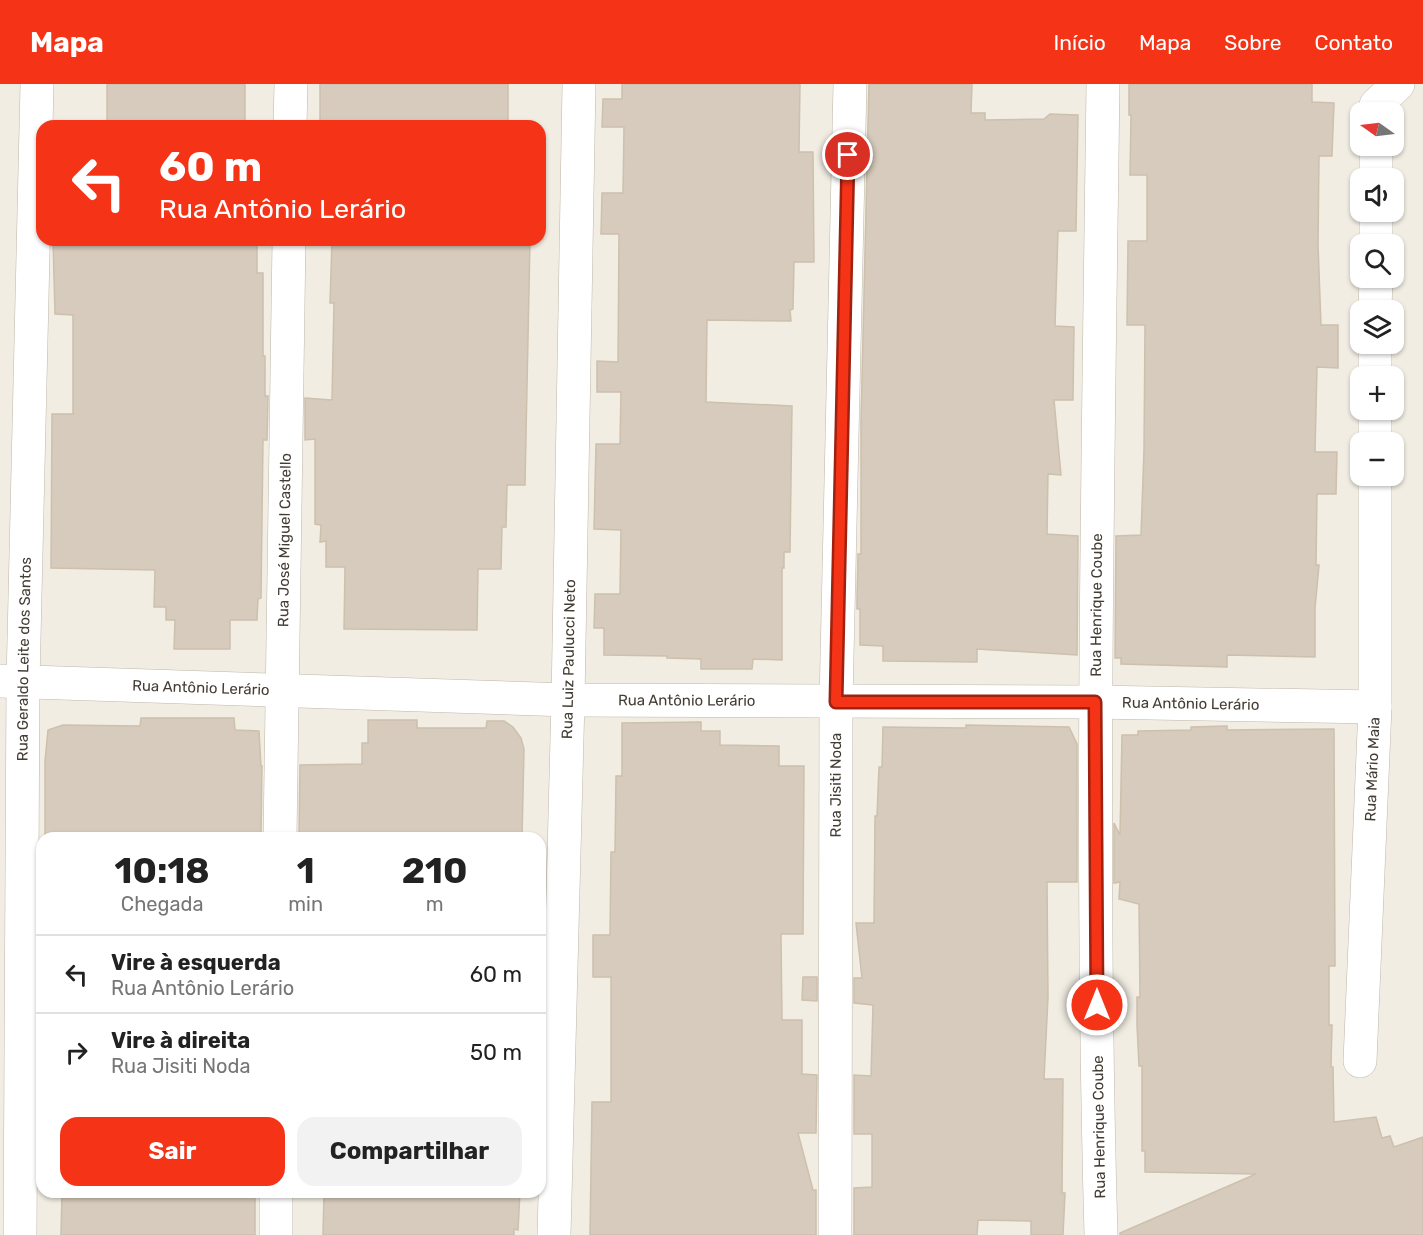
<!DOCTYPE html>
<html lang="pt">
<meta charset="utf-8">
<style>
:root{--surface:#fff;--page:#f2f2f2;--text:#222;--muted:#767676;--line:#e0e0e0;--accent:#f53317}
body{margin:0;font-family:Rubik,sans-serif;background:var(--page);color:var(--text);height:100vh;display:flex;flex-direction:column;font-size:22px;white-space:nowrap}
*{box-sizing:border-box;margin:0}
p{font-size:20px;color:var(--muted)}
.icon{flex:none;width:33px;height:33px;fill:none;stroke:currentColor;stroke-width:2;stroke-linecap:round;stroke-linejoin:round}
.map{position:relative;flex:1;overflow:hidden}
.panel{position:absolute;left:36px;top:748px;width:510px;height:366px;display:flex;flex-direction:column;background:var(--surface);border-radius:18px;box-shadow:0 2px 4px #0004}
.panel>*{flex:none}
.top-card{position:absolute;left:36px;top:36px;width:510px;height:126px;border-radius:18px;box-shadow:0 2px 4px #0004;background:#f53317;color:#fff;overflow:hidden}
.needle{width:39px;rotate:284deg}
.tools{position:absolute;left:1350px;top:18px;display:grid;gap:12px}
.tools a{display:grid;place-items:center;width:54px;height:54px;border-radius:12px;background:var(--surface);box-shadow:0 2px 4px #0004;font-size:30px}
.pin{position:absolute;display:grid;place-items:center;width:51px;height:51px;color:#fff;margin:-26px;border:3px solid #fff;border-radius:50%;box-shadow:0 2px 6px #0007}
.me{position:absolute;width:66px;margin:-33px;rotate:0deg;stroke-linejoin:round;filter:drop-shadow(0 0 4px #0008)}
.turn{display:flex;align-items:center;gap:21px;height:126px;padding:0 24px;font-size:27px}
.turn .icon{width:78px;height:78px;stroke-width:2.5}
.turn b{display:block;font-size:42px;line-height:51px}
.eta{display:flex;justify-content:space-evenly;align-items:center;height:102px;text-align:center}
.eta b{font-size:36px;font-weight:700;line-height:42px}
.action{display:flex;gap:12px;margin-top:auto;padding:12px 24px}
.action a{flex:1;height:69px;border-radius:18px;background:var(--accent);color:#fff;font-size:24px;font-weight:700;line-height:69px;text-align:center}
.action a+a{background:var(--page);color:var(--text)}
ul{padding:0;list-style:none}
li{display:flex;align-items:center;gap:18px;height:78px;padding:0 24px;border-top:2px solid var(--line)}
li div{flex:1}
li b{display:block;font-size:22px}
li em{font-style:normal}
header{display:flex;align-items:center;gap:36px;box-sizing:border-box;height:84px;padding:0 30px;background:var(--accent);color:#fff}
header strong{font-size:28px}
nav{display:flex;gap:33px;margin-inline-start:auto;font-size:21px}
.map>svg:first-child{display:block}
</style>
<header>
<strong>Mapa</strong>
<nav><a>Início</a><a>Mapa</a><a>Sobre</a><a>Contato</a></nav>
</header>
<div class="map">
<svg width="1423" height="1151" viewBox="0 0 1423 1151">
<rect width="100%" height="100%" fill="#f1ede3"/>
<g fill="#d6cbbc" stroke="#cdc0ad" stroke-width="1.5">
<rect x="107" y="0" width="138" height="42"/>
<rect x="320" y="0" width="188" height="42"/>
<path d="M622,0H800L799,68H813L814,178H794L793,225L790,226L791,237L707,236L706,318L792,322L790,468H784V484H782V576L753,575L752,585H701V575L667,574V572L604,571V544H594L595,510H620L621,446L594,445L596,360H620L621,308H597V277L618,278L619,150H601L602,109H623L624,43H602L603,15H622Z"/>
<path d="M869,0H972L971,29H985V36L1044,35L1050,30L1078,31L1076,147H1058L1055,242L1074,243L1073,316H1054L1061,391L1048,390L1047,450L1078,452L1077,571L977,565V578L883,577V562L860,561V525H857V517L858,470H861V338Z"/>
<path d="M1129,0H1312V18L1334,19L1332,72H1319L1318,160L1321,241H1338V284L1317,283L1315,368H1337L1336,410H1317L1316,481H1319L1315,524V573L1227,571V583L1121,580V574H1115L1116,452L1141,451L1144,366L1145,241H1127L1128,157H1147V91H1130L1131,31H1129Z"/>
<path d="M53,156H257V189H263V272H265V312H268L267,356H263L261,514L258,515L257,536H230V565H174L175,536H166V523H154L155,486L51,484L52,330H73V231L55,230Z"/>
<path d="M332,156H530L525,401H507L506,443H502L501,485H478L477,546L344,545L345,483H326V457L320,458L321,441L315,440V355L305,356V314L332,316L334,219H330Z"/>
<path d="M141,634H234L235,646L259,647L261,682H262L261,754H45V677L48,646L63,641L140,642Z"/>
<path d="M368,636H417V644H486L487,637H504L513,643L521,654L524,665L522,754H299L300,681L362,680V659H368Z"/>
<path d="M701,638V647H720V661L779,662V682H804L803,850H781L782,936H802V990L817,991L816,1049H798L813,1106H816V1151H590L592,1018H611V893H593V851H610L611,768H615L616,692H622V639Z"/>
<path d="M966,641L1069,643L1077,660V798H1047L1048,913L1044,995H1063L1062,1109H1065L1063,1151H1031V1137L978,1136L977,1151H854V1104L872,1103V1050H854V991L871,992L873,921L854,919V894H862L856,839H874L875,732H877L879,683H882L883,643L966,644Z"/>
<path d="M1227,642V646L1334,645L1335,882H1329V941H1332L1331,983H1333L1334,1038L1376,1033L1382,1054L1390,1052L1394,1063L1423,1053V1151H1120V1149L1256,1090L1145,1088V1067H1142V982H1139L1137,941V913H1140L1139,820L1119,815L1120,798L1114,799V739L1120,751L1122,651H1138V647L1191,646V643Z"/>
<path d="M803,893H817V917L802,916Z"/>
<path d="M62,1108H255V1151H61Z"/>
<path d="M324,1108H520L518,1146L514,1145V1151H323Z"/>
</g>
<g fill="none" stroke-linecap="round" stroke-linejoin="round">
<g stroke="#bfb7a9" stroke-width="34">
<g id="street">
<path d="M1376,21L1398,0"/>
<path d="M290,42L291,0"/>
<path d="M1376,94V62"/>
<path d="M1376,160V128"/>
<path d="M1375,226L1376,194"/>
<path d="M1375,292V260"/>
<path d="M1375,358V326"/>
<path id="s1" d="M0,597L568,616L1095,618L1375,623"/>
<path id="s2" d="M280,754L289,156"/>
<path id="s3" d="M1360,977L1375,623V392"/>
<path id="s4" d="M20,1151L23,598L37,0"/>
<path d="M276,1151V1108"/>
<path id="s5" d="M554,1151L568,616L579,0"/>
<path id="s6" d="M835,1151L836,618L850,0"/>
<path id="s7" d="M1101,1151C1090,767 1098,384 1103,0"/>
</g>
</g>
<use href="#street" stroke="#fff" stroke-width="33"/>
</g>
<g fill="none" stroke-linecap="round" stroke-linejoin="round">
<g stroke="#9f210f" stroke-width="15">
<path id="route" d="M848,71L836,618H1095L1097,921"/>
</g>
<use href="#route" stroke="#f53317" stroke-width="10"/>
</g>
<g text-anchor="middle" dominant-baseline="central" stroke-width="4.5" stroke-linejoin="round" paint-order="stroke">
<g font-size="15" fill="#433d34" stroke="#fff">
<text stroke="none"><textPath href="#s2" startOffset="298">Rua José Miguel Castello</textPath></text>
<text stroke="none"><textPath href="#s7" startOffset="630">Rua Henrique Coube</textPath></text>
<text stroke="none"><textPath href="#s4" startOffset="576">Rua Geraldo Leite dos Santos</textPath></text>
<text stroke="none"><textPath href="#s5" startOffset="576">Rua Luiz Paulucci Neto</textPath></text>
<text stroke="none"><textPath href="#s1" startOffset="201">Rua Antônio Lerário</textPath></text>
<text stroke="none"><textPath href="#s1" startOffset="687">Rua Antônio Lerário</textPath></text>
<text stroke="none"><textPath href="#s1" startOffset="1191">Rua Antônio Lerário</textPath></text>
<text stroke="none"><textPath href="#s3" startOffset="292">Rua Mário Maia</textPath></text>
<text stroke="none"><textPath href="#s6" startOffset="450">Rua Jisiti Noda</textPath></text>
<text transform="translate(1099 1043) rotate(-91)">Rua Henrique Coube</text>
</g>
</g>
</svg>
<div class="tools">
<a><svg class="needle" viewBox="-14 -14 28 28"><path d="M0-13l5 13h-10z" fill="#e53935"/><path d="M0 13l5-13h-10z" fill="#767676"/></svg></a>
<a><svg class="icon" aria-label="sound" viewBox="0 0 24 24"><path d="M4 9h4l5-4v14l-5-4H4zM17 9q2 3 0 6"/></svg></a>
<a><svg class="icon" aria-label="search" viewBox="0 0 24 24"><circle cx="10" cy="10" r="6"/><path d="M15 15l6 6"/></svg></a>
<a><svg class="icon" aria-label="layers" viewBox="0 0 24 24"><path d="M12 4l9 5-9 5-9-5zM3 14l9 5 9-5"/></svg></a>
<a>+</a>
<a>−</a>
</div>
<div class="pin" style="left:848px;top:71px;background:#d93025"><svg class="icon" aria-label="arrive" viewBox="0 0 24 24"><path d="M6 21V4h12l-3 4 3 4H6"/></svg></div>
<svg class="me" style="left:1097px;top:921px" viewBox="-20 -20 40 40"><circle r="17" fill="#f53317" stroke="#fff" stroke-width="3"/><path d="M0-11L8 9 0 5-8 9z" fill="#fff"/></svg>
<div class="top-card">
<div class="turn"><svg class="icon" aria-label="left" viewBox="0 0 24 24"><path d="M17 20v-9H6M10 6l-5 5 5 5"/></svg><div><b>60 m</b>Rua Antônio Lerário</div></div>
</div>
<section class="panel">
<div class="eta">
<div><b>10:18</b><p>Chegada</p></div>
<div><b>1</b><p>min</p></div>
<div><b>210</b><p>m</p></div>
</div>
<ul>
<li><svg class="icon" aria-label="left" viewBox="0 0 24 24"><path d="M17 20v-9H6M10 6l-5 5 5 5"/></svg><div><b>Vire à esquerda</b><p>Rua Antônio Lerário</p></div><em>60 m</em></li>
<li><svg class="icon" aria-label="right" viewBox="0 0 24 24"><path d="M7 20v-9h11M14 6l5 5-5 5"/></svg><div><b>Vire à direita</b><p>Rua Jisiti Noda</p></div><em>50 m</em></li>
</ul>
<div class="action"><a>Sair</a><a>Compartilhar</a></div>
</section>
</div>
